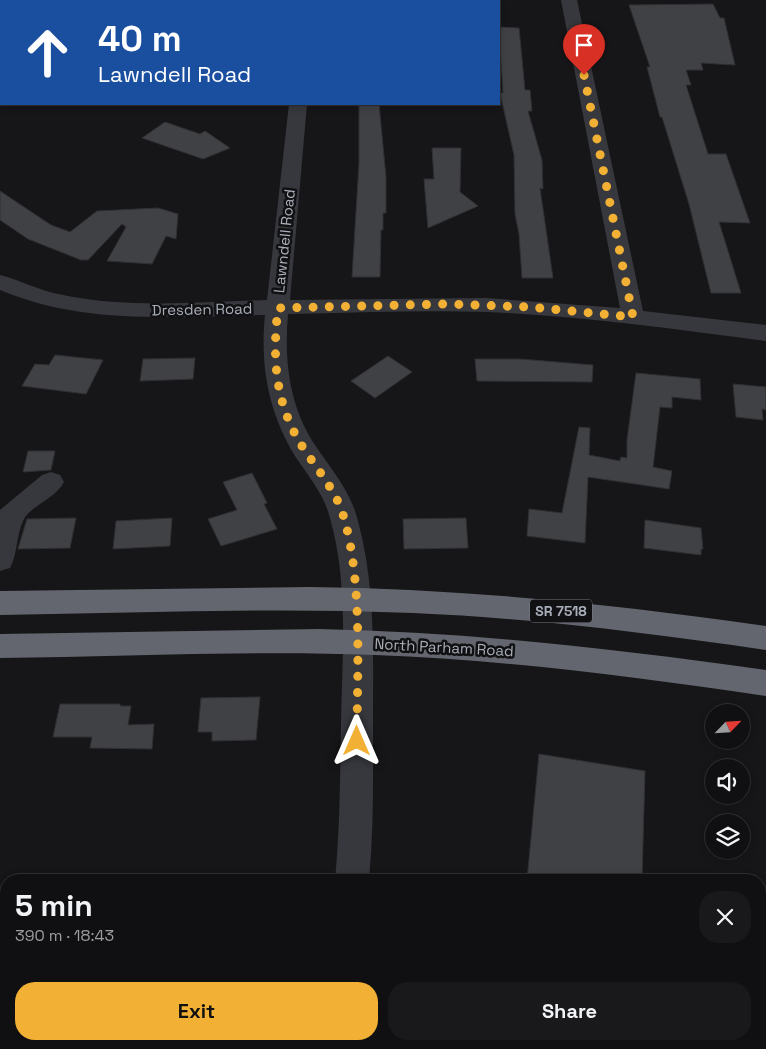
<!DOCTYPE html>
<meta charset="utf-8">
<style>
:root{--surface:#101012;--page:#19191b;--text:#f1f3f6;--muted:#9c9d9f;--line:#303032;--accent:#f2b134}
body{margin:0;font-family:"Space Grotesk",sans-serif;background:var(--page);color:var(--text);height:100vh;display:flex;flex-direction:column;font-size:19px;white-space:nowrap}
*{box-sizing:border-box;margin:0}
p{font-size:16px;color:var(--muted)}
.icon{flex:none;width:28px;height:28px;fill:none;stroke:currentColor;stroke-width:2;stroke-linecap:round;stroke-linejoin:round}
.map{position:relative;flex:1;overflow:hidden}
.side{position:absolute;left:0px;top:874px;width:766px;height:176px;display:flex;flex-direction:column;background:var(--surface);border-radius:20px 20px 0 0;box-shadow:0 2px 8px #0003,0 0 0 1px var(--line)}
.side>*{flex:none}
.guide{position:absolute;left:0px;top:0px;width:500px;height:105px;box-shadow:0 2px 8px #0003,0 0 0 1px var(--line);background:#1a4fa0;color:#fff;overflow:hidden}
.needle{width:32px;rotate:65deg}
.tools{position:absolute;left:705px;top:704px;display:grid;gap:10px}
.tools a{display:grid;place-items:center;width:45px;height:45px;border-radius:50%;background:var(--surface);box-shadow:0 2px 8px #0003,0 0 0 1px var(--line);font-size:25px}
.pin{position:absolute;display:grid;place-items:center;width:42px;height:42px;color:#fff;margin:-51px -21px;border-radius:50% 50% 50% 0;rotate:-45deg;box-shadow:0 0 5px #0007}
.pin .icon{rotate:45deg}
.me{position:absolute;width:55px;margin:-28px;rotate:0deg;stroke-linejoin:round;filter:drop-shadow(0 0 4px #0008)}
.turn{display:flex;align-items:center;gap:18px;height:105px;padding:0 15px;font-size:22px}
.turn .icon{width:65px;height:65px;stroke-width:2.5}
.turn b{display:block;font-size:35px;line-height:42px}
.round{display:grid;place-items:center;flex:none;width:52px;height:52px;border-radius:20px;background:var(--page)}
.overview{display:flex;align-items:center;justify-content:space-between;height:85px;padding:0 15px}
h1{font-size:30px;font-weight:700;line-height:38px}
.action{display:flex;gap:10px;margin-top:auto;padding:10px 15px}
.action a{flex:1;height:58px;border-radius:20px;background:var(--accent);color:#111;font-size:20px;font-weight:700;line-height:58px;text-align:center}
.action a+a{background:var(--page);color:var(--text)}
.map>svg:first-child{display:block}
</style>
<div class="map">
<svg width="766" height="1049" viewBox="0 0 766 1049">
<rect width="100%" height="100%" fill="#161618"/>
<g fill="#404145" stroke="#303034">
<path d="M713,4L720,18H724L735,65L701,63L703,70H686L691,85H686L708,154H726L750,223L719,222L741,293H711L689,204L662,117H660L647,67H650L629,5Z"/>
<path d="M499,27L519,28L525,90H530L532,111H528L542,160L543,189L540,188L553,278H522L519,234L515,214L514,155L500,93H503Z"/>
<path d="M359,104H379L386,177V213H383V230H381L380,277H352L359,163Z"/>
<path d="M165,122L200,134L205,131L230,148L203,159L142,138Z"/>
<path d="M432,148H461L460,192L478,206L428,228L424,179H434Z"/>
<path d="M0,191L51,225L70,232L97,211L158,208L178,214L176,239L166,236L152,264L107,261L126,227L122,224L88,260H81L28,239L0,220Z"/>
<path d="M55,355L103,360L86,394L22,386L35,364L49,365Z"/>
<path d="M388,356L412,372L375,398L351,381Z"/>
<path d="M195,358L193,379L140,381L143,359Z"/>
<path d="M475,359H520L593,365L592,382L477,381Z"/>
<path d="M636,373L700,379L701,400L672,397V408L660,407L653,467L672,471L669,489L588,477L585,543L527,536L529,509L562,513L579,427L590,428L589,455L620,461L621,457L627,458V440Z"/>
<path d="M733,384L766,387V410L762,409L763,420L736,417Z"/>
<path d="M28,451H55L51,470L23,472Z"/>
<path d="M252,473L267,503L264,504L277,529L221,546L208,519L237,510L223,482Z"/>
<path d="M76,518L70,548L18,549L27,519Z"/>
<path d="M172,518L170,546L113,549L116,521Z"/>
<path d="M466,518L468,548L404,549L403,519Z"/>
<path d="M645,520L701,528L703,549H701V555L644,548Z"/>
<path d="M260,697L256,740L212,741V732H198L201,698Z"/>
<path d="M60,704H120V706H131L128,725L154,724L152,749L90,748L92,737H53Z"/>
<path d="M539,754L645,771L642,880H527Z"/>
</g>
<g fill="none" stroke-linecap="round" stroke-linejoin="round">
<g fill="#37383d" fill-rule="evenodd">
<rect x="301" y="0" width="16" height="1"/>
<path d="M561,0H577L643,311L766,325V341C673,329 580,316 486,312C420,310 354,313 288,314C284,359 289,404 313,442C330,468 351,491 358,521C376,587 373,656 373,724C373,776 374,828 369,880H335C340,828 340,777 341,725C342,656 349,585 330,518C324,494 308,476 295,456C268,411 260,366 265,315C176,316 85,326 0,290V275C20,280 38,290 58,294C126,309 198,302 267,300L289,104H307L290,300L486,298L620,308Z"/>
<path d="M51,472L60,475L64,482C56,498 31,506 24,519C16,534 18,553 10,568L0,571V510L42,475Z"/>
<path d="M308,1044H346L345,1049H307Z"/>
</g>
<g fill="#63666e" fill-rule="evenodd">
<path d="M310,587C463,589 614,604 766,626V650C649,633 531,618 413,613C275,607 138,613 0,615V591Z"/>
<path d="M319,629C469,632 617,649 766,670V696C636,677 506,660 375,655C250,650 125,657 0,658V634Z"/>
</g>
</g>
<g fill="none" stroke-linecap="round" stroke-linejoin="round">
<path stroke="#f2b134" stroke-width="9" stroke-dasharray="0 16.2" d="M357,741C357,673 363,583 344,518C337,492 319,472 304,449C275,405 272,359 278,308L447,304L530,307L633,317L584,75"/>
</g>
<g text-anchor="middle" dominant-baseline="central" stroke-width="5" stroke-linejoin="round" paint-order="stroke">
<rect fill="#111113" stroke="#7b7e86" stroke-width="1" x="530" y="599.5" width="62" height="23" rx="4"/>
<g font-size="14" font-weight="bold" fill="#a8adb8">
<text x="561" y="611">SR 7518</text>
</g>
<g font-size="15" fill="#a8adb8" stroke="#111113">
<text transform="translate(284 241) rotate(-84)">Lawndell Road</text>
<text transform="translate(202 309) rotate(-1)">Dresden Road</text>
<text transform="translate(444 647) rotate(3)">North Parham Road</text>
</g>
</g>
</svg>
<div class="tools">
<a><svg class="needle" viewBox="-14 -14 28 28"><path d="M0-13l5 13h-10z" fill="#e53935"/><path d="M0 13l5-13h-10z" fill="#9c9d9f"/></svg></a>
<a><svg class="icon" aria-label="sound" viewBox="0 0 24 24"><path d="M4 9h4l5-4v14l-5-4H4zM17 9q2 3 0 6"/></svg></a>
<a><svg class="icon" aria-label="layers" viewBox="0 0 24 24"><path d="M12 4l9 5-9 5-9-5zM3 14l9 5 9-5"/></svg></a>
</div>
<div class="pin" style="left:584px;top:75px;background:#d93025"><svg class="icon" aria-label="arrive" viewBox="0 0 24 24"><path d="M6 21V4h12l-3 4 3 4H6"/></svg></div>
<svg class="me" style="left:357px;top:741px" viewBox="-20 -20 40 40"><path d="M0-17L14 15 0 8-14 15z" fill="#f2b134" stroke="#fff" stroke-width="4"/></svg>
<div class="guide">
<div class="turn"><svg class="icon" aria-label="ahead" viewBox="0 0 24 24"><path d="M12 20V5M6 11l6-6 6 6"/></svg><div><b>40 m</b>Lawndell Road</div></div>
</div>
<section class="side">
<div class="overview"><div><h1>5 min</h1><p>390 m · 18:43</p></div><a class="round"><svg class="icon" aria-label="close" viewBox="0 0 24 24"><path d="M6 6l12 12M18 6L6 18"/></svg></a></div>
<div class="action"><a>Exit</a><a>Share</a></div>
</section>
</div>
